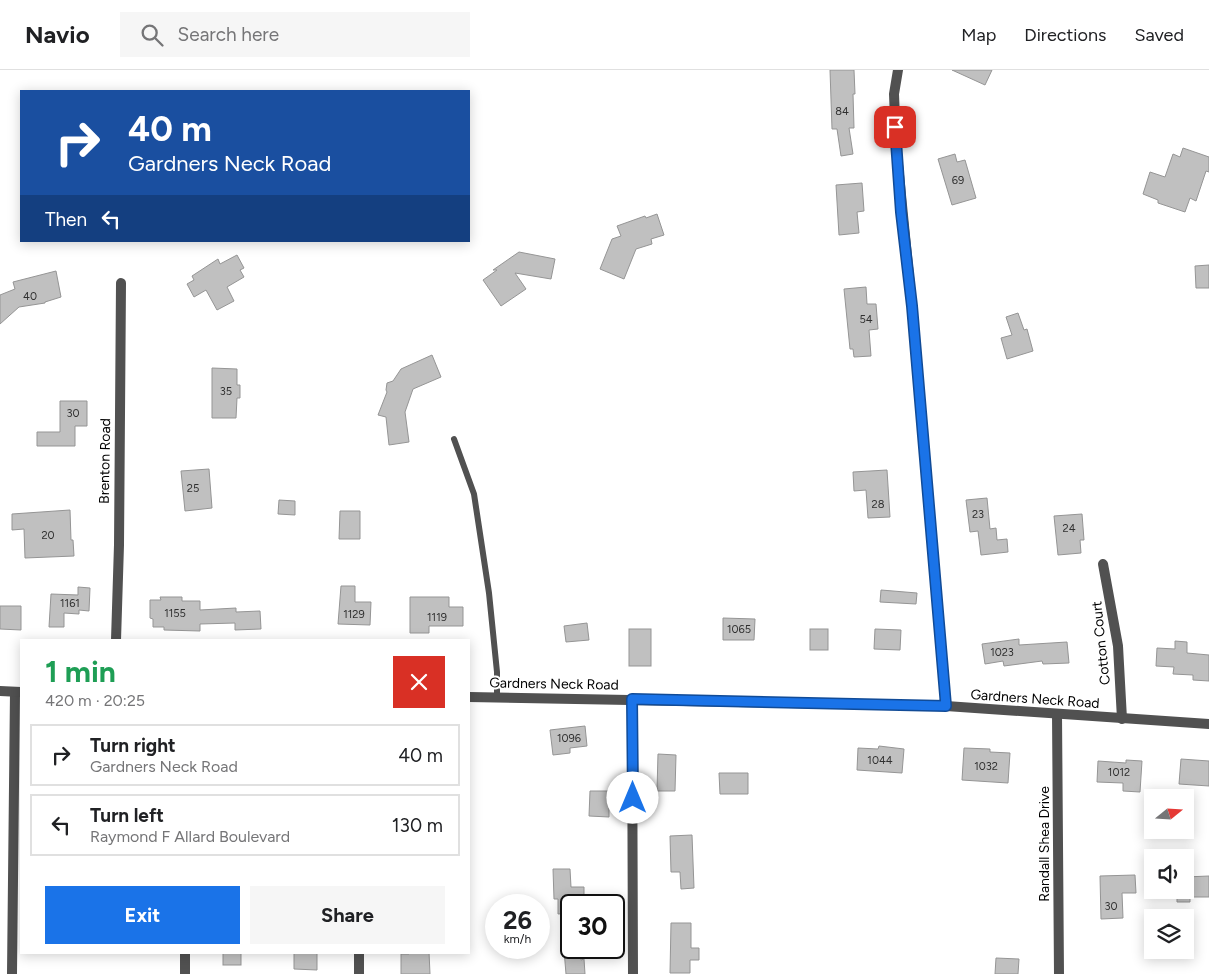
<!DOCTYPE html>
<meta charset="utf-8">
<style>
:root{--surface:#fff;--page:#f6f6f6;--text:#202124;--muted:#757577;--line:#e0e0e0;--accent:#1a73e8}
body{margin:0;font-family:Figtree,sans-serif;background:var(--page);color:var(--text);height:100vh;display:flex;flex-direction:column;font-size:19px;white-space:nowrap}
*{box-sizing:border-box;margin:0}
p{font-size:16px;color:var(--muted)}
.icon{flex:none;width:28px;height:28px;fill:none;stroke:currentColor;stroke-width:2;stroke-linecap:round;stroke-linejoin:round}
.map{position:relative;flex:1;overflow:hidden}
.drawer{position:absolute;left:20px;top:569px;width:450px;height:315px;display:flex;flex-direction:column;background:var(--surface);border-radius:0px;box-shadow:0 2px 12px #0003}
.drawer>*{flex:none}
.top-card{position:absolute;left:20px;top:20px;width:450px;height:152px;border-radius:0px;box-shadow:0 2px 12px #0003;background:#1a4fa0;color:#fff;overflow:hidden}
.needle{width:32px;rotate:72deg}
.controls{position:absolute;left:1144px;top:719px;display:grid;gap:10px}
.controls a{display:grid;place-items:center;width:50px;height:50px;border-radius:0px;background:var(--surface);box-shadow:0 2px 12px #0003;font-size:25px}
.speed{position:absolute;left:485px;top:824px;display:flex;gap:10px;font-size:25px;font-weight:700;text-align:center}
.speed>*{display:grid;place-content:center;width:65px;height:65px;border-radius:50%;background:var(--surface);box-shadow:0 2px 12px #0003;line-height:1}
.speed small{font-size:12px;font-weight:400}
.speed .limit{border:2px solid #111;border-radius:8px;background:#fff;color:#111}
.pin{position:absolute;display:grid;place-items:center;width:42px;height:42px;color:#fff;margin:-21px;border-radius:10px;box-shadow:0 2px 8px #0006}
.me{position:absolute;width:55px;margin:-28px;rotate:0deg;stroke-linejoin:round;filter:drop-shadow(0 0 4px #0008)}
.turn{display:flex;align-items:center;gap:18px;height:105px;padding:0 25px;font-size:22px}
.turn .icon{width:65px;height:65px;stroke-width:2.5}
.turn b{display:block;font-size:35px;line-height:42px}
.then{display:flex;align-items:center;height:48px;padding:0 25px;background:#0003;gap:10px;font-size:19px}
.round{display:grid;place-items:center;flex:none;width:52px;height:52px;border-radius:0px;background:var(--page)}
.summary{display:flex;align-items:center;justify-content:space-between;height:85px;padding:0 25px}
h1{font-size:30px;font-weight:700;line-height:38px;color:#1e9e55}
.button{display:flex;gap:10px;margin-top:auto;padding:10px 25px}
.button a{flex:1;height:58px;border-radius:0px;background:var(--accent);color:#fff;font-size:20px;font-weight:700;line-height:58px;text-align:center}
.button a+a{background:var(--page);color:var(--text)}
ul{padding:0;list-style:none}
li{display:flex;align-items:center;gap:15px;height:62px;margin:0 10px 8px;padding:0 15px;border:2px solid var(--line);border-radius:0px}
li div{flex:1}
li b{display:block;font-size:19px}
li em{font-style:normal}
header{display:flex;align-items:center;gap:30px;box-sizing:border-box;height:70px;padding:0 25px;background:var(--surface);border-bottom:1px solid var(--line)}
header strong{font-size:24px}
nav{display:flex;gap:28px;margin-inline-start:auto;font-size:18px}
.search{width:350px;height:45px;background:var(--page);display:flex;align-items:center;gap:12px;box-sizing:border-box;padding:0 18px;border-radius:0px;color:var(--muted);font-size:19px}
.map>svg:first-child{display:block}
</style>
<header>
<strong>Navio</strong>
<div class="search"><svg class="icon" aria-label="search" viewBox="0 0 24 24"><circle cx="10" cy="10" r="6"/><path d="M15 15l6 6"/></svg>Search here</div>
<nav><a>Map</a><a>Directions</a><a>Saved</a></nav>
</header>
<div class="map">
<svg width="1209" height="904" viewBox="0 0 1209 904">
<rect width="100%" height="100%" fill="#fff"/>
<g fill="#c0c0c0" stroke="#959595">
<path d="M830,0H854L855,24H853L854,58H849L853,84L841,86L837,59H832Z"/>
<path d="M952,0H992L985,15Z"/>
<path d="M1183,78L1209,87V102L1206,101L1196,131L1190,128L1185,142L1158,133V130L1143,124L1150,102L1165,107L1173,84L1180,87Z"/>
<path d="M955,84L957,92L965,90L976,128L952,135L938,89Z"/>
<path d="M862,113L864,141L857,142L859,163L839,165L836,115Z"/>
<path d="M657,144L664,165L651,169L652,174L636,179L624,209L600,199L612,169L621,166L617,156L645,146L646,148Z"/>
<path d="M519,182L555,189L551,209L515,203L526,219L501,236L483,210L497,200H493Z"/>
<path d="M237,185L244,198L240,200L244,207L227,217L234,231L217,240L206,220L194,227L187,214L194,210L192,206L218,189L220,194Z"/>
<path d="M1209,195V218H1196L1195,196Z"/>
<path d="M56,201L61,227L45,232V233L19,237L0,254V225L15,219L13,212Z"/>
<path d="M866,217L867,234H876L878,259L869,260L871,286L854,287L853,279H850L844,219Z"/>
<path d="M1018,243L1024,260L1027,259L1033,281L1007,289L1001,268L1012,265L1006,247Z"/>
<path d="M432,285L441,307L413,319L405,342L409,372L389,375L386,347L378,345L387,322L386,320L387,313L393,311L401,299Z"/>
<path d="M212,298L237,299V315H240V328H237L236,348H212Z"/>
<path d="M60,331H87V356H75V376H37V362H60Z"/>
<path d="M209,399L212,438L185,441L181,401Z"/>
<path d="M887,400L890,447L868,448L866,420L854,421L853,402Z"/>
<path d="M987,428L990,459L996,458L997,470L1007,469L1008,482L981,485L978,461L970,462L966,430Z"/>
<path d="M279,430L295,431V445L278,444Z"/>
<path d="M70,440L71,470H73L74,486L25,488L24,459L12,460V444Z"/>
<path d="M340,441H360V469H339Z"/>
<path d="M1082,444L1084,470H1080L1081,483L1058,485L1054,446Z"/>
<path d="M341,516H355V532H371L370,555L338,554Z"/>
<path d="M78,517L90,518L89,541L79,540V544L64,543V557H49L51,524L78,525Z"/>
<path d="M881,520L917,523L916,534L880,532Z"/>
<path d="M160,527H182V531H200V540L236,538V542L260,541L261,559L235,560V553L200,554V561L164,560V557H153V549L150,548V530H161Z"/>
<path d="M410,527H449V537H463V556H429V563H410Z"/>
<path d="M0,536H21V560L0,559Z"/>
<path d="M723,548L755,549L754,570H723Z"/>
<path d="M587,553L589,570L566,572L564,556Z"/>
<rect x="629" y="559" width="22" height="37"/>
<rect x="810" y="559" width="18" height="21"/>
<path d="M875,559L901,560L900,580L874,579Z"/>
<path d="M1019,569V575L1067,572L1069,593L1043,594L1042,591L1004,596L1003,591L985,594L982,574Z"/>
<path d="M1175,571L1187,572V583L1209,585V611L1193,610V605L1173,604L1174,597L1156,596L1157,578L1175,579Z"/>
<path d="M585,656L587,676L570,678V683L553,685L550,660Z"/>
<path d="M879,676L904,679L902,703L857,700L858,678L878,679Z"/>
<path d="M964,678L990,679V682L1010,683L1008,713L962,710Z"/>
<path d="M658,684L676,685L675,721H657Z"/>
<path d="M1181,689L1209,691V716L1179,714Z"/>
<path d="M1126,690L1142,691L1140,722L1123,721V713L1097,712L1098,691L1126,693Z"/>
<path d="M719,703H748V724H720Z"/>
<path d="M590,721H609V747L589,746Z"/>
<path d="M692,765L694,818L681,819L680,802H671L670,766Z"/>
<path d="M553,799H570L571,817H584V835H571V843L558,844V829H554Z"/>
<path d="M1135,805L1136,823H1122L1123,848L1101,849L1100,806Z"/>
<path d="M1209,806V827H1190V832H1177V820H1185V807Z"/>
<path d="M671,853H691V878H699V890H690V903H670Z"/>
<path d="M580,879L581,890L584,889L585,904H566L564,880Z"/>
<rect x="223" y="882" width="18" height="13"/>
<path d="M294,882H317V900L294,899Z"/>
<path d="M409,882H429L430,904H401V884H409Z"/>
<path d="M996,888L1019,889L1018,904H995Z"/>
</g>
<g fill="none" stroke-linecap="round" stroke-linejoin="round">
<path stroke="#515151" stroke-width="6" d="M454,369L474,424L489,523L497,602V627"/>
<g stroke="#515151" stroke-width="10">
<path d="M898,0L894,24L896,74L912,237L946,636"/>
<path d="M1103,494L1118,576L1122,649"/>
<path d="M116,570L119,475L121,213"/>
<path d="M632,629L633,904"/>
<path d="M1057,644L1059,904"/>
<path d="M12,904L15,622"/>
<path d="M185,904V882"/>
<path d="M359,904V882"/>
</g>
<g stroke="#515151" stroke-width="10">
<path d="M0,621L21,622"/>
<path d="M469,627L946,636L1209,654"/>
</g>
</g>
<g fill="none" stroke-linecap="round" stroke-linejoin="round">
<g stroke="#114b97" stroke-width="12">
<path id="route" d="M633,728L632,629L946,636L912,236L901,142L895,57"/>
</g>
<use href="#route" stroke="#1a73e8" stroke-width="9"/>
</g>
<g text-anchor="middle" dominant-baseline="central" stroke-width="4" stroke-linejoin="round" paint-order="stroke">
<g font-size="11" fill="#303030">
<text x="842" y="41">84</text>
<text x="958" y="110">69</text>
<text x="30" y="226">40</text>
<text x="866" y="249">54</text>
<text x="226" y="321">35</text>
<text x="73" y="343">30</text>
<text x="193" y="418">25</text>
<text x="878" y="434">28</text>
<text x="978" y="444">23</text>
<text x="1069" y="458">24</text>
<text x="48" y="465">20</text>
<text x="70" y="533">1161</text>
<text x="175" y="543">1155</text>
<text x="354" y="544">1129</text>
<text x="437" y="547">1119</text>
<text x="739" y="559">1065</text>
<text x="1002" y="582">1023</text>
<text x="569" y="668">1096</text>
<text x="880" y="690">1044</text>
<text x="986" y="696">1032</text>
<text x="1119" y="702">1012</text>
<text x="1111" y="836">30</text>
</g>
<g font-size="14" fill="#000" stroke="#fff">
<text transform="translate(105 391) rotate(-89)">Brenton Road</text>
<text transform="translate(1101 573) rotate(-96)">Cotton Court</text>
<text transform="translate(554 614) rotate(1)">Gardners Neck Road</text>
<text transform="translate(1035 629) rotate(4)">Gardners Neck Road</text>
<text transform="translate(1044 774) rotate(-90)">Randall Shea Drive</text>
</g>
</g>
</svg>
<div class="controls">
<a><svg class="needle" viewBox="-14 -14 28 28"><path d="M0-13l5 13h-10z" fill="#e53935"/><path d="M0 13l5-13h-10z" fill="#757577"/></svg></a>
<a><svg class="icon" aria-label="sound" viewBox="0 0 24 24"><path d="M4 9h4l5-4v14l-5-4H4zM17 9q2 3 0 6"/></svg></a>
<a><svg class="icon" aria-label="layers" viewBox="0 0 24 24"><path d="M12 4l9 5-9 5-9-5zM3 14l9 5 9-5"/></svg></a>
</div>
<div class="speed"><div>26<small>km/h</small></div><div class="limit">30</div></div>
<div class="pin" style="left:895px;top:57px;background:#d93025"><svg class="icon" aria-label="arrive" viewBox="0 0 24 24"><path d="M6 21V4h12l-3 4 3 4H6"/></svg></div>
<svg class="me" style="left:633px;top:728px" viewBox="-20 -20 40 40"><circle r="19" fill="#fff"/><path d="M0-13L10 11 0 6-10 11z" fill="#1a73e8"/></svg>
<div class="top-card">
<div class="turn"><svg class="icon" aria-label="right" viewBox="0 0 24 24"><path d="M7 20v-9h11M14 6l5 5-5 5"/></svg><div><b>40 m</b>Gardners Neck Road</div></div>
<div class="then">Then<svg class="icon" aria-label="left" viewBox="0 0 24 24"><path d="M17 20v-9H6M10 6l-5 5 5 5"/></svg></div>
</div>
<section class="drawer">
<div class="summary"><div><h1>1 min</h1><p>420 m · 20:25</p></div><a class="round" style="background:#d93025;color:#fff"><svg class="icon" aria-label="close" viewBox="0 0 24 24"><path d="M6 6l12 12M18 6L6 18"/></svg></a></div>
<ul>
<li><svg class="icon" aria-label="right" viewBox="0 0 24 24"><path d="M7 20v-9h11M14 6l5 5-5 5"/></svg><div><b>Turn right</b><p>Gardners Neck Road</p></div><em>40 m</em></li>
<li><svg class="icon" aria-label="left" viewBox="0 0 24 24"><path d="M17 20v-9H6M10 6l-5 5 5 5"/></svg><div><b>Turn left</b><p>Raymond F Allard Boulevard</p></div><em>130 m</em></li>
</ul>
<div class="button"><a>Exit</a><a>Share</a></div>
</section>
</div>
